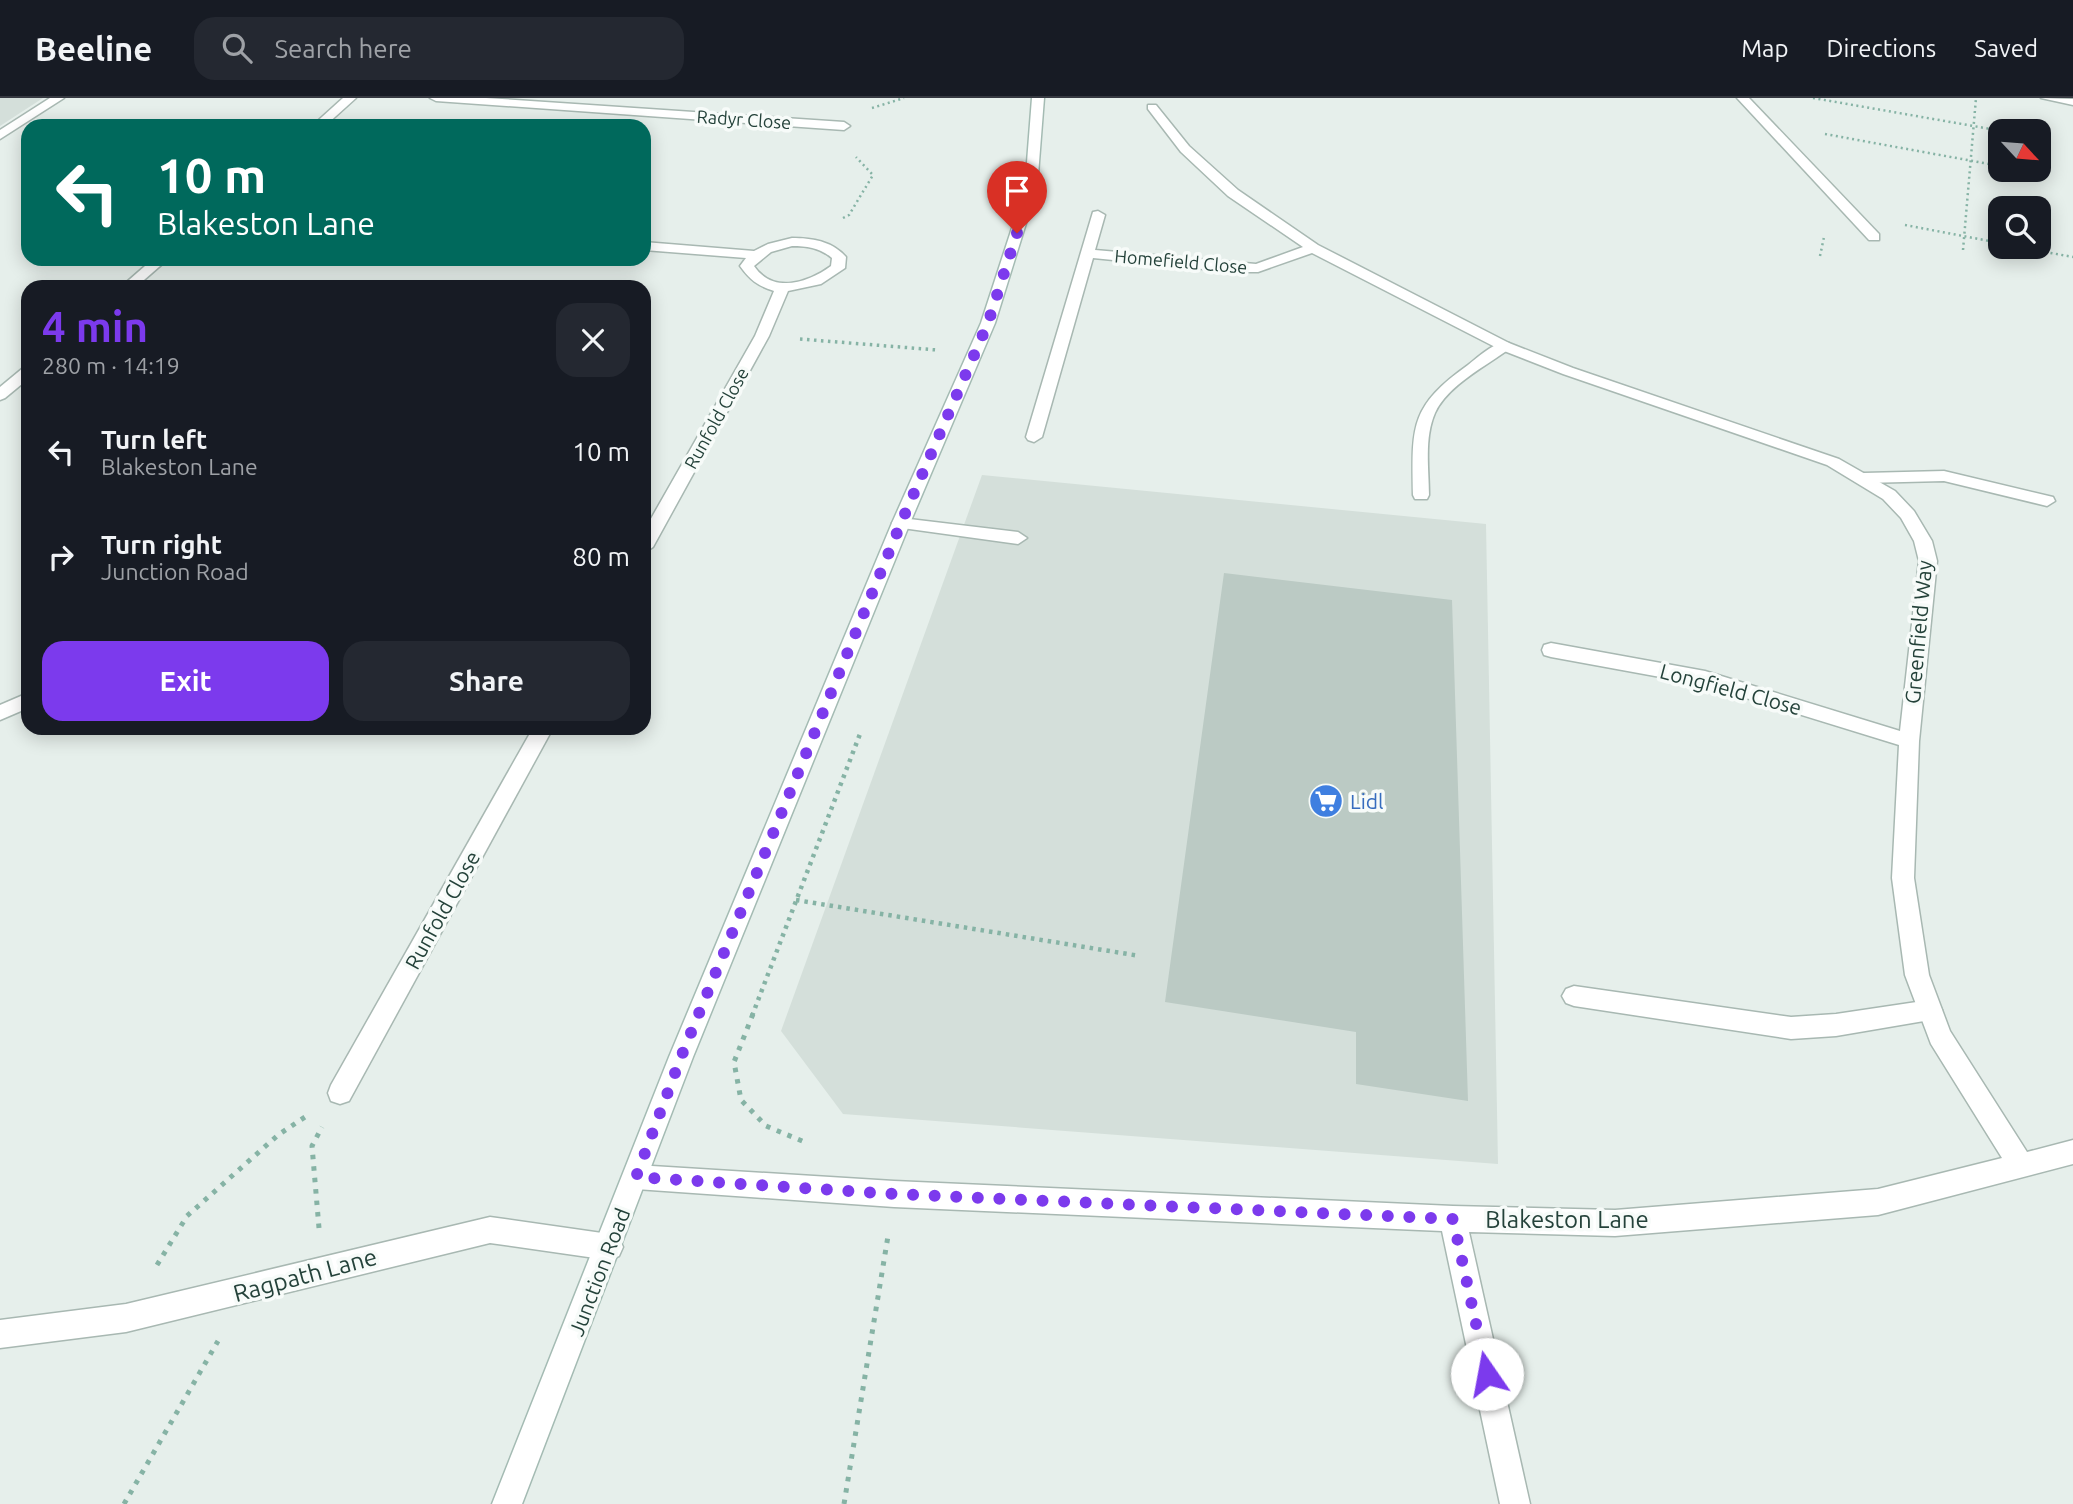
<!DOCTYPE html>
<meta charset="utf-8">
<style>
:root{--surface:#171b24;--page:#242831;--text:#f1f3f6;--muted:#9ea1a6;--line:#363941;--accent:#7c3aed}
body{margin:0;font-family:Ubuntu,sans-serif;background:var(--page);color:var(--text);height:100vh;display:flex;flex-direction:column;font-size:26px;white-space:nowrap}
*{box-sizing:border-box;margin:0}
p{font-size:23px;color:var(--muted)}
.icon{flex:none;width:38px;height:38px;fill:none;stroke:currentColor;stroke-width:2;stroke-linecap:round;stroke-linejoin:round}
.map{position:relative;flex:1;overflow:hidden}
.details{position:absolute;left:21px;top:182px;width:630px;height:455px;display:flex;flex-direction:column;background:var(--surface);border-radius:21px;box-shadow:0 4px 18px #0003}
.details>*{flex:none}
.top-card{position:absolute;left:21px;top:21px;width:630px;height:147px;border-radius:21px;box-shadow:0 4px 18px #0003;background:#00695c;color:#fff;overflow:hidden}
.needle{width:46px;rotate:116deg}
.controls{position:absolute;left:1988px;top:21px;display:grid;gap:14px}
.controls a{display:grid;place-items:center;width:63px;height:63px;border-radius:14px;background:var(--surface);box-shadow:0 4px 18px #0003;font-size:35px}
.pin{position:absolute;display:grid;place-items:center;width:60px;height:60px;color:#fff;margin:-72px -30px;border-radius:50% 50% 50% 0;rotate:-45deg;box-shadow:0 0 7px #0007}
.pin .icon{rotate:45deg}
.me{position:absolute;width:77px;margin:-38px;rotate:348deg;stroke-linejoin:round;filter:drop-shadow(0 0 5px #0008)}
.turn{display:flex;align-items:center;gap:24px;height:147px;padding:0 21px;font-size:32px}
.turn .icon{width:91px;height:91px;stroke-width:2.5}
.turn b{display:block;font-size:49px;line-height:60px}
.round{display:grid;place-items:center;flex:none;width:74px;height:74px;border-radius:21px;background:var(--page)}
.overview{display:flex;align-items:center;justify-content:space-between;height:119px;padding:0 21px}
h1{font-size:42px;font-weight:700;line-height:52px;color:var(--accent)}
.button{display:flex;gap:14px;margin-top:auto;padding:14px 21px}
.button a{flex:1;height:80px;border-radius:21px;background:var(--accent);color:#fff;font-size:28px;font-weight:700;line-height:80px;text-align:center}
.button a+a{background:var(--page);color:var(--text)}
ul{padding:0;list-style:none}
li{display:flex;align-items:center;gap:21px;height:105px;padding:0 21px}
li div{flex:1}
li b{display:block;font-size:26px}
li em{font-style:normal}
header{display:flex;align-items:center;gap:42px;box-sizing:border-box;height:98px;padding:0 35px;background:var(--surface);border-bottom:2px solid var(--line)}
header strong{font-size:33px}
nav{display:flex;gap:38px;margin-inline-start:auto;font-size:24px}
.search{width:490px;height:63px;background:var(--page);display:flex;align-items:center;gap:18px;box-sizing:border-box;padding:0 24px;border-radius:21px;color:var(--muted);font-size:26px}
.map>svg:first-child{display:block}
</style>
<header>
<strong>Beeline</strong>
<div class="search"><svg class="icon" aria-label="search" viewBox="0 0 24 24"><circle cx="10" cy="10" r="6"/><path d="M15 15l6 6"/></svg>Search here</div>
<nav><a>Map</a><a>Directions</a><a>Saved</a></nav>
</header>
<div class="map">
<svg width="2073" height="1406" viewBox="0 0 2073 1406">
<rect width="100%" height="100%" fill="#e6efeb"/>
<g fill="#d4dfda">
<path d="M0,0H43L0,28Z"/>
<path d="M982,377L1486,426L1498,1066L843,1016L781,933Z"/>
</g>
<path fill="#bbcac4" d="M1224,475L1452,502L1468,1003L1356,986V934L1165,904Z"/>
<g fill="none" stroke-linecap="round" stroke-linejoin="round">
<g stroke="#a8b8b2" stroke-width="3">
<g id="service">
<path d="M1737,0H1749L1879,136V142H1869Z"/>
<path d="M2041,0L2073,1V7Z"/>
<path d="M1504,244L1509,245L1511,248L1509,251C1486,268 1447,288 1435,315C1424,340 1429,371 1429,397L1427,401H1415L1413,397C1412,329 1409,309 1468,267C1478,259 1491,247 1504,244Z"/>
<path d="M1944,373L2053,399L2055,403L2047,408L1944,383L1864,385L1856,380L1864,375Z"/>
<path d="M901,420L1018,434L1027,440L1018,446L895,429L892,425L895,421Z"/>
<path d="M1574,888L1791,919L1836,916L1930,902L1938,905L1942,912L1938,919L1930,922L1836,938L1791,941L1574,908L1566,905L1562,898L1566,891Z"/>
</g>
</g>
<g stroke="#a8b8b2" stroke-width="3">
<g id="minor">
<path d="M50,0H64L0,41V32Z"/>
<path d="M343,0H356L325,28H312Z"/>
<path d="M430,0H486L844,24L850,28L844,32L436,3Z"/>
<path d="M1148,7H1156L1189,48L1238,92L1318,147L1509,245L1573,270L1839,361L1895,393L1914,413L1932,443L1937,463L1919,643L1914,780L1929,877L1950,933L2027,1054L2073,1042V1066L1878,1117L1615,1138L1469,1134L1530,1406H1500L1442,1133L894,1109L636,1091L627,1088L623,1079L627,1070L636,1067L894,1083L1453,1108L1615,1112L1878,1091L2002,1060L1931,946L1905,877L1892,780L1899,647L1704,587L1551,559L1544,557L1542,552L1544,547L1551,545L1705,573L1900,633L1919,463L1914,443L1901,420L1883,401L1827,367L1563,276L1499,251L1312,155L1258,174H1234L1093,160L1042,339L1034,344L1028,342L1026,339L1093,114L1098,113L1105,117L1095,152L1256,166L1303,149L1228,98L1181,54L1148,11Z"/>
<path d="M792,140C812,140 832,143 846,159L845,170L821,186L788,193L769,238L653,449L644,455V433L755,238L774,193C758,188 750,182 740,168L746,160L644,152V144L754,153L768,146ZM792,148C808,148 820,150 832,160L831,168C808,185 773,196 754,168L771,154Z"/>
<path d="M153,161H168L136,189H121Z"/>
<path d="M28,268V281L5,300L0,302V289L23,270Z"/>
<path d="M28,595V610L0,622V607Z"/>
<path d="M533,630H553L349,1003L340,1006L331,1003L328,995L331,987Z"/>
<path d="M490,1119L609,1136L619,1140L623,1149L619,1158L609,1162L490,1145L126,1234L0,1250V1222L126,1206Z"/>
</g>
</g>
<g stroke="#a4bbb3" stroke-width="3">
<path id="secondary" d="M1032,0H1044L1037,90L995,225L910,425L693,959L522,1406H492L669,959L892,425L981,225L1025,90Z"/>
</g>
<g stroke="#86b3a5" stroke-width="2.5" stroke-dasharray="2 3.5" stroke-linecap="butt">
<path d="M1813,0L2002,33"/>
<path d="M872,10L904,0"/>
<path d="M1825,36L2000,68"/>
<path d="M843,120L849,117L873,77L856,59"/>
<path d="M1905,127L2000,145"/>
<path d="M2018,149L2073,159"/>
<path d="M1963,152L1976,0"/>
<path d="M1820,158L1824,139"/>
</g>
<path stroke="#86b3a5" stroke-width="3.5" stroke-dasharray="2.5 4.5" stroke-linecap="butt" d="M800,241L937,252"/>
<g stroke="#86b3a5" stroke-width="4.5" stroke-dasharray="3.5 5" stroke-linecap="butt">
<path d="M796,802L1140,858"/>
<path d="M752,918L860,636"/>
</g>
<g stroke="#86b3a5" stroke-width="5" stroke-dasharray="4.5 7" stroke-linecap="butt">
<path d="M753,916L734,964L741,1002L766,1028L807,1045"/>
<path d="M319,1130L312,1048L322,1029"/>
<path d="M157,1167L187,1118L278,1037L308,1017"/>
<path d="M124,1406L218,1243"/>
<path d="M844,1406L888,1138"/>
</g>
<use href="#service" fill="#fff" fill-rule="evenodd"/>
<use href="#minor" fill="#fff" fill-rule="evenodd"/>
<use href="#secondary" fill="#fff" fill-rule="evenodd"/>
</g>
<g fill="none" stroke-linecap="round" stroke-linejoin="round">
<path stroke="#7c3aed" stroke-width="12" stroke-dasharray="0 21.6" d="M1017,135L988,225L901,425L681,959L636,1079L894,1096L1453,1121L1487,1276"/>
</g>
<defs>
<g id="supermarket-disc" transform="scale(1.75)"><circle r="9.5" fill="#3f7fe0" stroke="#f7fbf9"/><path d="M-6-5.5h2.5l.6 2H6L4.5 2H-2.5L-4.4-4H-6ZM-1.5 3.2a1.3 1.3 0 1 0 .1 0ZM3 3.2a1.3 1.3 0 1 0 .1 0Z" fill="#fff"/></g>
</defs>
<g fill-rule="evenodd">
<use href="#supermarket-disc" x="1326" y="703"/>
</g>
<g text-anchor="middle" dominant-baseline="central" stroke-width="7" stroke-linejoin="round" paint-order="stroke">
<g font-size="18" fill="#24423a" stroke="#f7fbf9">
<text transform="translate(744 21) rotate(4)">Radyr Close</text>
<text transform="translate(1181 163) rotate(5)">Homefield Close</text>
<text transform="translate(716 320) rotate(-61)">Runfold Close</text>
</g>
<g font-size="21" fill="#24423a" stroke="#f7fbf9">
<text transform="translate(1918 534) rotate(-85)">Greenfield Way</text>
<text transform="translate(1731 591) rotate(15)">Longfield Close</text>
<text transform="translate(442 812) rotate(-61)">Runfold Close</text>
<text transform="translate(599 1174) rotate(-69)">Junction Road</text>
</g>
<g font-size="21" fill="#366cbe" stroke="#f7fbf9" text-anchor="start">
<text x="1350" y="703">Lidl</text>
</g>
<g font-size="24" fill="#24423a" stroke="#f7fbf9">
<text x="1567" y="1121">Blakeston Lane</text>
<text transform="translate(305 1177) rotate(-15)">Ragpath Lane</text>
</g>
</g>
</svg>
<div class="controls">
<a><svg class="needle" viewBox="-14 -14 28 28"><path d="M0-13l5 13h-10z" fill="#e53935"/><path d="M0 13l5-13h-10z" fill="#9ea1a6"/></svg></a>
<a><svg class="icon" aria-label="search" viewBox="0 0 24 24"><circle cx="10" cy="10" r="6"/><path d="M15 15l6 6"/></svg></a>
</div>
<div class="pin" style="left:1017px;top:135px;background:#d93025"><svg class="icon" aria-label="arrive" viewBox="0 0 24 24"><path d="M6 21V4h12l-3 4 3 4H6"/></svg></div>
<svg class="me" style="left:1487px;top:1276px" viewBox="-20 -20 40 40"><circle r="19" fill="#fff"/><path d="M0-13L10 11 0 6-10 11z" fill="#7c3aed"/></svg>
<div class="top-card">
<div class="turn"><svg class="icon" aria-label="left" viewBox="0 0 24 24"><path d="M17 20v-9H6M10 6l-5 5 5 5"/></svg><div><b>10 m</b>Blakeston Lane</div></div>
</div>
<section class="details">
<div class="overview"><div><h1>4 min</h1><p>280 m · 14:19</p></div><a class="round"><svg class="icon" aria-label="close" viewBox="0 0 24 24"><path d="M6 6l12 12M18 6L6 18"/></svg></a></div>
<ul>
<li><svg class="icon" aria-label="left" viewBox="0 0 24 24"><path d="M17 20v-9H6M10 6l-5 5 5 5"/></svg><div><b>Turn left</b><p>Blakeston Lane</p></div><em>10 m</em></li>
<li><svg class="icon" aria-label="right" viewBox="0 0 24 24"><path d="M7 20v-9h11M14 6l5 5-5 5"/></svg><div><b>Turn right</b><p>Junction Road</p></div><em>80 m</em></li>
</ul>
<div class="button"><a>Exit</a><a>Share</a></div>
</section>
</div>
